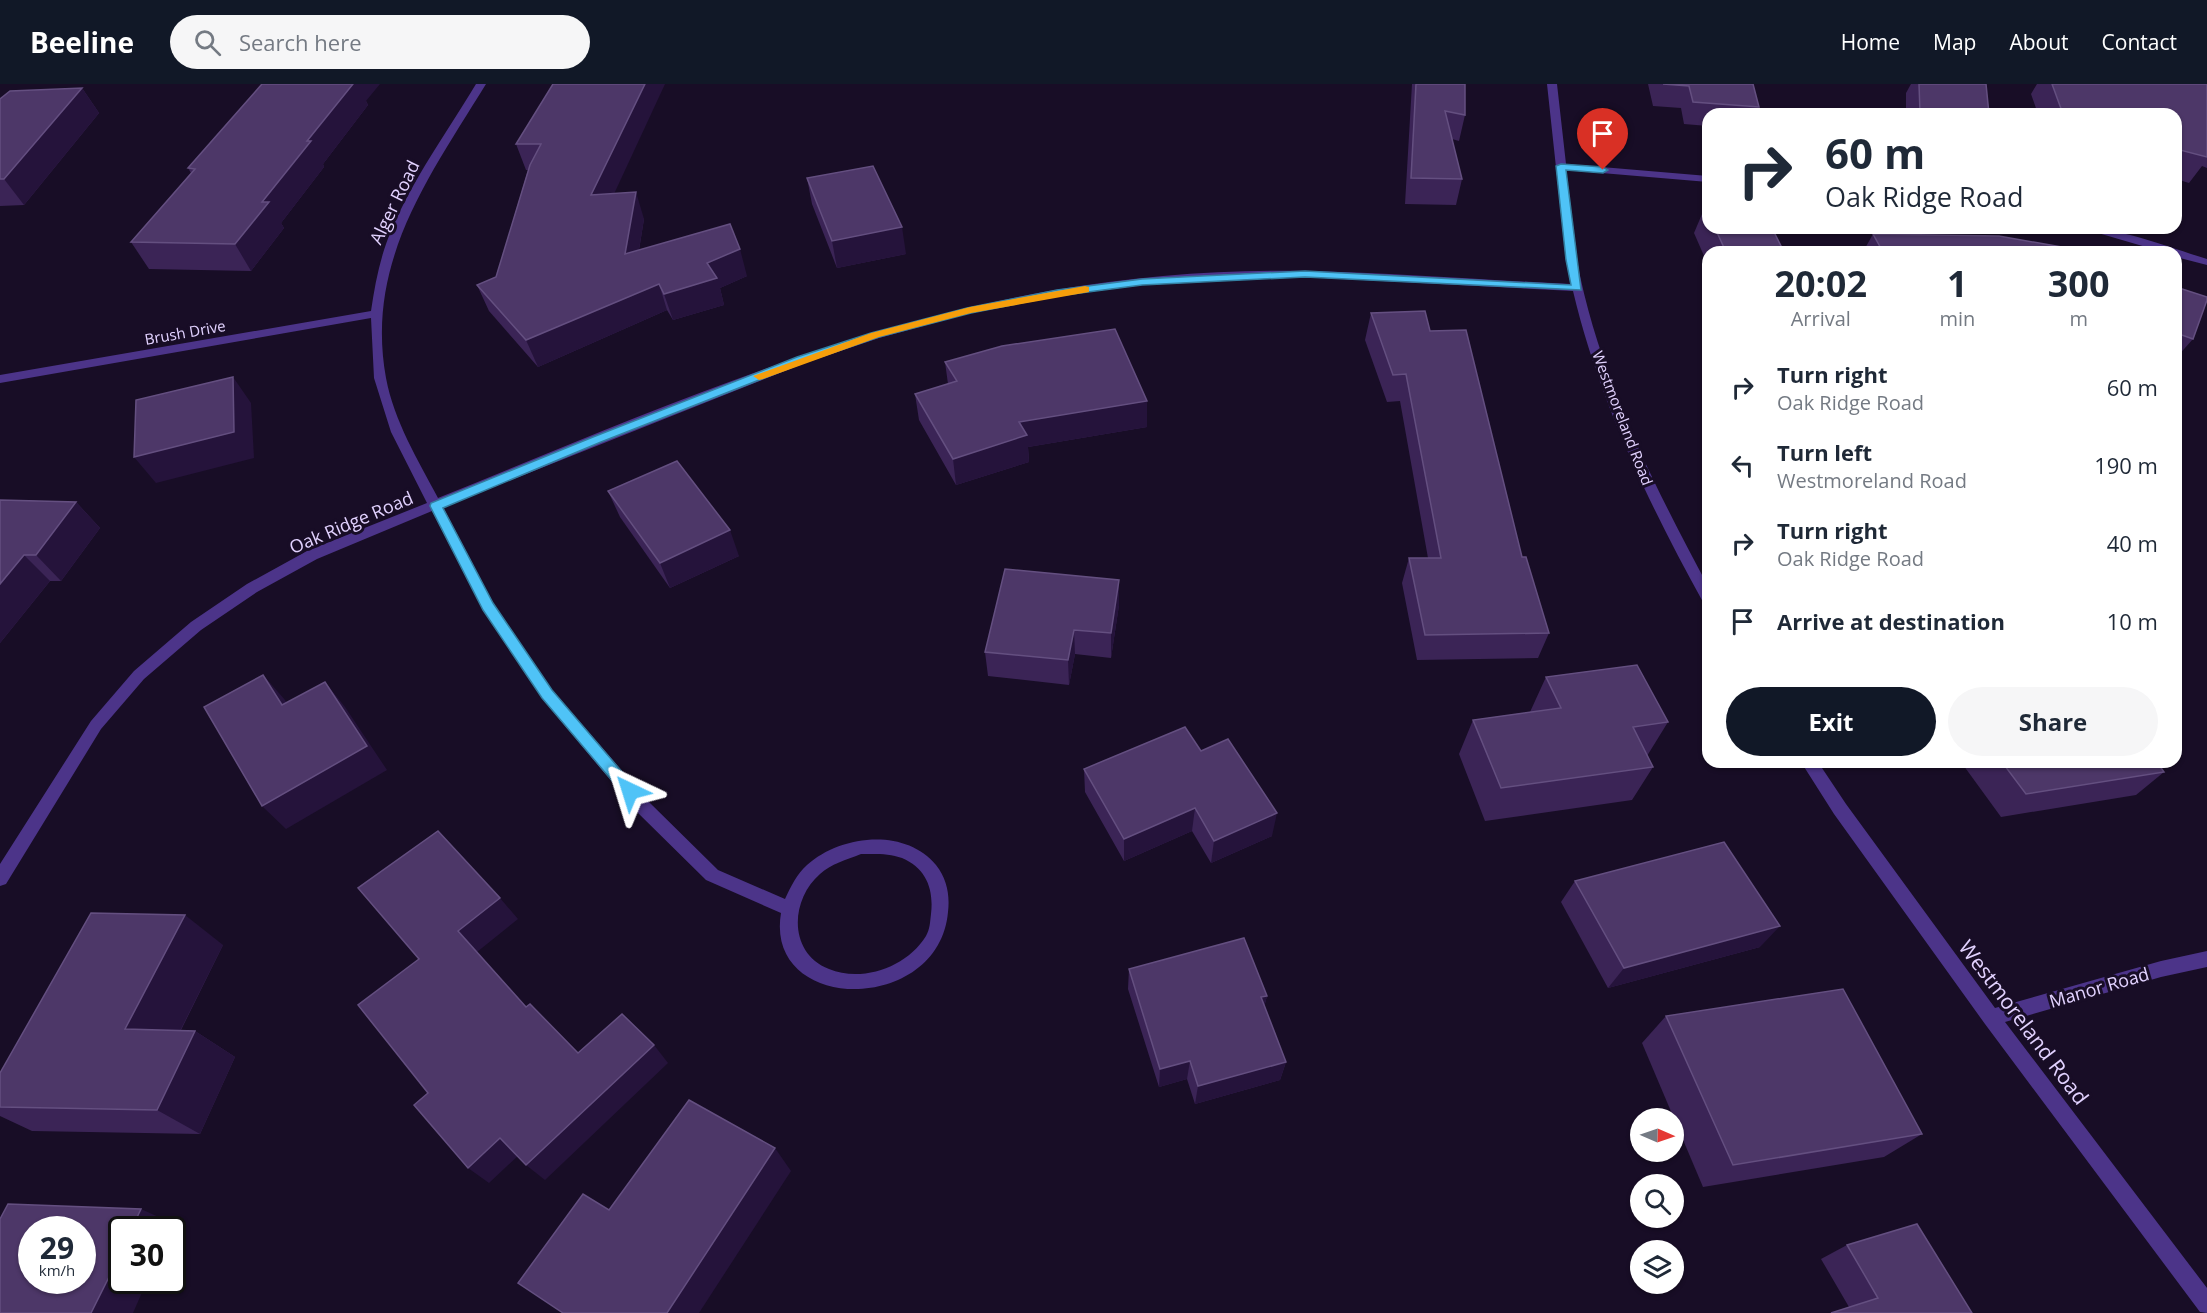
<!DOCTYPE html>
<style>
:root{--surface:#fff;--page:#f6f6f7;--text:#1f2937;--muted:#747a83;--accent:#111827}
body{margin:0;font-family:"Open Sans",sans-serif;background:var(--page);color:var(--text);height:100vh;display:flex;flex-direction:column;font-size:22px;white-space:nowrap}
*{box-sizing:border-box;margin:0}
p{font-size:20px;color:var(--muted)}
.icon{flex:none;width:33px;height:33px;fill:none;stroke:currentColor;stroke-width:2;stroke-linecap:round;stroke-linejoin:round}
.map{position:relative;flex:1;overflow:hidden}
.side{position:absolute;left:1702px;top:162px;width:480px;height:522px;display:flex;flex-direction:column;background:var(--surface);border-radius:18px;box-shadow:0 2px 4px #0004}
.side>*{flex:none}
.banner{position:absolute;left:1702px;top:24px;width:480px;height:126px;border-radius:18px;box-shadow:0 2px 4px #0004;background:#fff;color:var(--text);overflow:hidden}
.needle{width:39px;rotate:92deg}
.fabs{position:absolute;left:1630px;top:1024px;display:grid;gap:12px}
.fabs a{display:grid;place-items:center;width:54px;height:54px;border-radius:50%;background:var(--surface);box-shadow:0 2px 4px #0004;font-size:30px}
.speed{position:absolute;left:18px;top:1132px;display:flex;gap:12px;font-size:30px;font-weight:700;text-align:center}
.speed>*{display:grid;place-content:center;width:78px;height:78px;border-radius:50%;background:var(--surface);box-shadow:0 2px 4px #0004;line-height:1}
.speed small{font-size:15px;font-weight:400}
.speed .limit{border:3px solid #111;border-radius:9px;background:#fff;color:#111}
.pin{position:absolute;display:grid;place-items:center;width:51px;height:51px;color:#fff;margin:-62px -26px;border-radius:50% 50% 50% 0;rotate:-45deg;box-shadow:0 0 6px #0007}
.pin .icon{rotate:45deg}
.me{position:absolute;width:66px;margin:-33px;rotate:319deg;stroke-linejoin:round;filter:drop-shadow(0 0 4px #0008)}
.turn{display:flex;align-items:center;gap:21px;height:126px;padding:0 24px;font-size:27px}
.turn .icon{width:78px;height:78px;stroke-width:2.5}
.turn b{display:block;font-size:42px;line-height:51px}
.eta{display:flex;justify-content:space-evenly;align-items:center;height:102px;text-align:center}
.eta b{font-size:36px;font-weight:700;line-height:42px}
.button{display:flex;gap:12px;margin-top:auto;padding:12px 24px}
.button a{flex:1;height:69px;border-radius:36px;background:var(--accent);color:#fff;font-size:24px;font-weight:700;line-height:69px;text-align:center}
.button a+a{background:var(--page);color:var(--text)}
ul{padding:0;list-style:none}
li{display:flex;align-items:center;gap:18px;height:78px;padding:0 24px}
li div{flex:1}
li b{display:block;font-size:22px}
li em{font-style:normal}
header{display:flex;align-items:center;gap:36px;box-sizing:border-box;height:84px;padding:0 30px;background:var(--accent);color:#fff}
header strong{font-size:28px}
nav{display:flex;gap:33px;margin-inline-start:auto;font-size:21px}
.search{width:420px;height:54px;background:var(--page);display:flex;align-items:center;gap:15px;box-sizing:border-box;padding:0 21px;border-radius:33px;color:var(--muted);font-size:22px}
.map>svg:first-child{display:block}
</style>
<header>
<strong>Beeline</strong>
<div class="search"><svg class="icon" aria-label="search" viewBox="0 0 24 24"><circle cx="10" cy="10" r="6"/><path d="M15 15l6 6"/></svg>Search here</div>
<nav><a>Home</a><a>Map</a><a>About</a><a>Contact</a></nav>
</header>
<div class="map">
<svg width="2207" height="1229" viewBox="0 0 2207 1229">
<rect width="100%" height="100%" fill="#180d26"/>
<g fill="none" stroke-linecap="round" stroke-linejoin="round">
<g fill="#4c3489" fill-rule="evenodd">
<path d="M476,0H486C429,93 365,178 386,294C394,337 418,376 438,414C639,333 840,243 1055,206C1137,192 1224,185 1307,187C1395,189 1483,196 1571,200L1566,176L1547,0H1557L1566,80L1708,92V98L1566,86C1570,116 1571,148 1577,177C1599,292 1653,400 1708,502V519L1703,518C1649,420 1599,317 1573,207L1305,193L1221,195L1142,201L1057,212L971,229L879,254L805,279L443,423L493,519L552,606L650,719L718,786L785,815C791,802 797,790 807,781C840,751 905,743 936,781C947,795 950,811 948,828C939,931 764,930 781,829L706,796L638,729L542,614L483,526L432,427L317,475L257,508L201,546L144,595L101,645L6,800L0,802V780L91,637L134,587L191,538L247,500L307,467L427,419L391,348L374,294L371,234L0,299V291L371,227C375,200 380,173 391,147C413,95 447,48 476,0ZM861,770C874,770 889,769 902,774C926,784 934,805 931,830C930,838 930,845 926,852C907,883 862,899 829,885C788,869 790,816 820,790C831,780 846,776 861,770Z"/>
<path d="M2081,144C2123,144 2167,163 2207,175V181L2176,173V168H2163Z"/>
<path d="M1801,678H1818L1846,720L1995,924L2161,877L2207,867V883L2161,893L2005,938L2207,1204V1229L2200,1228L1985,940L1834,730Z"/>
</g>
</g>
<g fill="#3b2456">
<path d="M553,0L614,110L644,135L639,166L747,192L720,204L724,221L673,236L667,226L538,283L489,227L477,201L496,193L528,86H526L516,60Z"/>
<path d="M1412,0H1465V31L1459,57L1452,55L1462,95L1456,121L1405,120Z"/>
<path d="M1648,0H1753L1759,23L1756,30H1708V42L1684,40L1681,24L1653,22Z"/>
<path d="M1911,0H1986L1989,30H1906V9Z"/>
<path d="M2037,0H2207V84L2202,82L2189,99L2176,95V30H2038L2031,10Z"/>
<path d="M82,4L99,29L24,121L0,122V15Z"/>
<path d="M366,17L368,21L323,80L324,83L281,139L284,144L251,187L149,185L131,158L191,89L188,84Z"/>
<path d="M807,94L906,170L837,184L812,120Z"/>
<path d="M1705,123H1708V144H1772L1784,168H1708V181L1694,149Z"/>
<path d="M1873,150L2068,168H1863Z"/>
<path d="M2176,203L2193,255L2176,274Z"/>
<path d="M1371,229L1430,247L1522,473L1549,549L1538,574L1417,576L1402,499L1409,474H1428L1400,317L1387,318L1365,256Z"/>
<path d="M945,278L1147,317V343L1028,363L1029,378L956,401L919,336L915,310L948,300Z"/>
<path d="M608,407L739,472L670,504L620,433Z"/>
<path d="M0,416L76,418L100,444L61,497H50L0,559Z"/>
<path d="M1119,521L1111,574L1075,570L1069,601L988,592L985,568Z"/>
<path d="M1546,593L1668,638L1647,672L1653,683L1632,716L1485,737L1459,670L1473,636L1530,628Z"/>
<path d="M1201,667L1272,752L1211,779L1192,747L1124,777L1085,708L1084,685Z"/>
<path d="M1961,678H2157L2164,688L2136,711L2001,733Z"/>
<path d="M1575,797L1760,863L1608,904L1561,818Z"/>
<path d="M223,861L181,946L195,947L235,973L200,1050L32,1047L0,1032V989Z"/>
<path d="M1129,885L1267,912L1264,923L1286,978L1280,996L1195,1020L1187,995L1159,1003L1128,905Z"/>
<path d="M1666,932L1922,1050L1884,1073L1703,1103L1642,959Z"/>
<path d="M1847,1161L1972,1229L1849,1223L1821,1175Z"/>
</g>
<g fill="#25133b">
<path d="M352,0H380L366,17L368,21L323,80L324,83L281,139L284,144L251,187L235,160L262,118L307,57Z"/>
<path d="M645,0H665L601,138L591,111Z"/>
<path d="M82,4L99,29L24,121L4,95Z"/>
<path d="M636,108L644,135L634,196L625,170Z"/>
<path d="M902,143L906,170L837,184L832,157Z"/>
<path d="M740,165L747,192L720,204L724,221L673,236L664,210L707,179Z"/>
<path d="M659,200L667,226L538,283L526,256Z"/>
<path d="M233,293L251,319L254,374L156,399L134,373Z"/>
<path d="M1147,317V343L1028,363L1029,378L956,401L953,375L1019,338Z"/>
<path d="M76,418L100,444L61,497L36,471Z"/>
<path d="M730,446L739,472L670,504L660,479Z"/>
<path d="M24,471L50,497L0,559V500Z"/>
<path d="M1119,496V521L1111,574V549Z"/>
<path d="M1074,546L1075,570L1069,601L1068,576Z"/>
<path d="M263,591L285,616L304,645L282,621Z"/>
<path d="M325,598L345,623L387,686L286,745L262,722Z"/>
<path d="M1195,724L1192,747L1124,777V755Z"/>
<path d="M1277,729L1272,752L1211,779L1214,757Z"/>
<path d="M500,814L518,835L477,868L543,943L458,847Z"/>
<path d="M185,831L223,861L168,971L125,945Z"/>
<path d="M1780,842L1760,863L1608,904L1624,884Z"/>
<path d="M1267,912L1262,931L1261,913Z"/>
<path d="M195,947L235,973L200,1050L157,1026Z"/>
<path d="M654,961L668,979L545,1096L526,1081Z"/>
<path d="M1190,977L1187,995L1159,1003L1160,985Z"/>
<path d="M1286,978L1280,996L1195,1020L1198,1002Z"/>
<path d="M500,1054L520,1070L489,1099L468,1084Z"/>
<path d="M775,1064L791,1087L699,1229H667Z"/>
<path d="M141,1125L174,1140L171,1146H131Z"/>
<path d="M122,1167V1197H147L133,1229H91Z"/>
</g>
<g fill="#4d3768" stroke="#644f80" stroke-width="1.5" fill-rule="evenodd">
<path d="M262,0H353L307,57H311L262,118H269L235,160L131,158L195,85L188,84Z"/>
<path d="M553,0H645L591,111L636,108L625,170L730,140L740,165L707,179L717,194L664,210L659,200L526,256L477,201L496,193L530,81L541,60H516Z"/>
<path d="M1416,0H1465V31L1445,27L1462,95L1411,94Z"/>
<path d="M1663,0H1753L1759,23L1693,18L1689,2Z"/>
<path d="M1919,0H1986L1989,30H1930L1920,28Z"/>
<path d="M2052,0H2207V73L2176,65V30H2063Z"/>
<path d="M82,4L4,95H0V15L10,7Z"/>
<path d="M873,82L902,143L832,157L807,94Z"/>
<path d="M1715,144H1772L1784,168H1726Z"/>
<path d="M1873,150L1999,152L2067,164L2068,168H1883Z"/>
<path d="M2176,203L2207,213V216L2193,255L2176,249Z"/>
<path d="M1425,227L1430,247L1466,246L1522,473H1526L1549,549L1425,551L1409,474H1441L1406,290L1393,291L1371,229Z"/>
<path d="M1115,245L1147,317L1019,338L1027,351L953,375L915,310L957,297L945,278L1002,262Z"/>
<path d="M233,293L234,348L134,373L136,316Z"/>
<path d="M677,377L730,446L660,479L608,407Z"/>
<path d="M0,416L76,418L36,471H24L0,500Z"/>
<path d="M1005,485L1119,496L1111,549L1074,546L1068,576L985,568Z"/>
<path d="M1637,581L1668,638L1633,643L1653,683L1501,704L1473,636L1561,624L1546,593Z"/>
<path d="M263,591L282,621L325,598L367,662L262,722L204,623Z"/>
<path d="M1185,643L1201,667L1228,655L1277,729L1214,757L1195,724L1124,755L1084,685Z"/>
<path d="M2002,678H2157L2164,688L2026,710Z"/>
<path d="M438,747L500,814L458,847L526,923L530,920L578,969L622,930L654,961L526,1081L500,1054L468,1084L414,1021L428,1009L358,921L419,875L358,804Z"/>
<path d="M1724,758L1780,842L1624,884L1575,797Z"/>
<path d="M91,829L185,831L125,945L195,947L157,1026L0,1023V989Z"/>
<path d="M1244,854L1267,912L1261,913L1286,978L1198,1002L1190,977L1160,985L1129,885Z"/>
<path d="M1843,905L1922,1050L1733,1081L1666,932Z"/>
<path d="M689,1016L775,1064L667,1229H563L518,1199L583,1110L609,1126Z"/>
<path d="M8,1120L141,1125L131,1146H122V1167L91,1229H0V1135ZM32,1146H82V1197H32Z"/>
<path d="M1917,1140L1972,1229H1831L1878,1214L1847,1161Z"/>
</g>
<path fill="#4fc3f7" stroke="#337fa1" stroke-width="1.5" d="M1561,80L1603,83L1608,86L1603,89L1566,86L1581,206L1305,193L1142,201L1057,212L971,229L879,253L805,278L601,358L443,424L493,519L552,606L635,703L637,707L635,712H625L542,614L483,526L430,422L431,419L593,353L797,273L871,249L967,224L1057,206L1142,195L1305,187L1571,201L1566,176L1556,82Z"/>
<path fill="#f59e0b" d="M1085,202L1089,203V208L971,229L879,253L763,295L759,296L753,292L871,249L970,223Z"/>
<g text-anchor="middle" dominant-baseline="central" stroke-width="6" stroke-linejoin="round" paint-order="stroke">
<g font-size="15" fill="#e2d2ff" stroke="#180d26">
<text transform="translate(185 248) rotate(-10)">Brush Drive</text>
<text transform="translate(1623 334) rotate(69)">Westmoreland Road</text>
</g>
<g font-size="18" fill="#e2d2ff" stroke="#180d26">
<text transform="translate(394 118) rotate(-64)">Alger Road</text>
<text transform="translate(351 438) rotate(-23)">Oak Ridge Road</text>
<text transform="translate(2099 903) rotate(-16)">Manor Road</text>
</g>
<g font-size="21" fill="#e2d2ff" stroke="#180d26">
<text transform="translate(2024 938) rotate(53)">Westmoreland Road</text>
</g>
</g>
</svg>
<div class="fabs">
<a><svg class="needle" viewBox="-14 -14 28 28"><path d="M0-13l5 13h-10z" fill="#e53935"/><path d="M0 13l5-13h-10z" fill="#747a83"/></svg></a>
<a><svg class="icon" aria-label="search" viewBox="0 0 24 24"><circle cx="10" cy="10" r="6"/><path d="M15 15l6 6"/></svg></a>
<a><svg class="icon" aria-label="layers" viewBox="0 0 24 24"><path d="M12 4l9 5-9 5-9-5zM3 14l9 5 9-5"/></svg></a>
</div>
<div class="speed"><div>29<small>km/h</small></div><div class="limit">30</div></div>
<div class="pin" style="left:1603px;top:86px;background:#d93025"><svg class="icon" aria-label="arrive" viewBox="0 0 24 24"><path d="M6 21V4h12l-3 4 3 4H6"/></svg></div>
<svg class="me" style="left:630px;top:707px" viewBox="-20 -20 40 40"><path d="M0-17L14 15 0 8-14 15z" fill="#4fc3f7" stroke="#fff" stroke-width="4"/></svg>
<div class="banner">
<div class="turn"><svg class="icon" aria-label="right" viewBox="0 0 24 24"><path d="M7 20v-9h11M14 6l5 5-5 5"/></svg><div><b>60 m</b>Oak Ridge Road</div></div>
</div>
<section class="side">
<div class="eta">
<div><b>20:02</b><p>Arrival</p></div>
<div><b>1</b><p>min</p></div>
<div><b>300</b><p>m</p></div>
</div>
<ul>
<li><svg class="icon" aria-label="right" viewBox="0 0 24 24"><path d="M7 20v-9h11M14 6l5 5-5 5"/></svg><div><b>Turn right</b><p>Oak Ridge Road</p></div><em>60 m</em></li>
<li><svg class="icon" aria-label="left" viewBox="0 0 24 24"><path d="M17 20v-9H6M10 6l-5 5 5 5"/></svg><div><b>Turn left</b><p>Westmoreland Road</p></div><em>190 m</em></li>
<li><svg class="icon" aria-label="right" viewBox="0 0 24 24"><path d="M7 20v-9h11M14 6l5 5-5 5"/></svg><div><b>Turn right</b><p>Oak Ridge Road</p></div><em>40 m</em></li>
<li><svg class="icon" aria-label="arrive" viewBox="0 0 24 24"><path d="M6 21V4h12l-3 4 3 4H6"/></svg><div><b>Arrive at destination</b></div><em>10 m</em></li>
</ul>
<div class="button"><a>Exit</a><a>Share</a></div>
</section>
</div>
